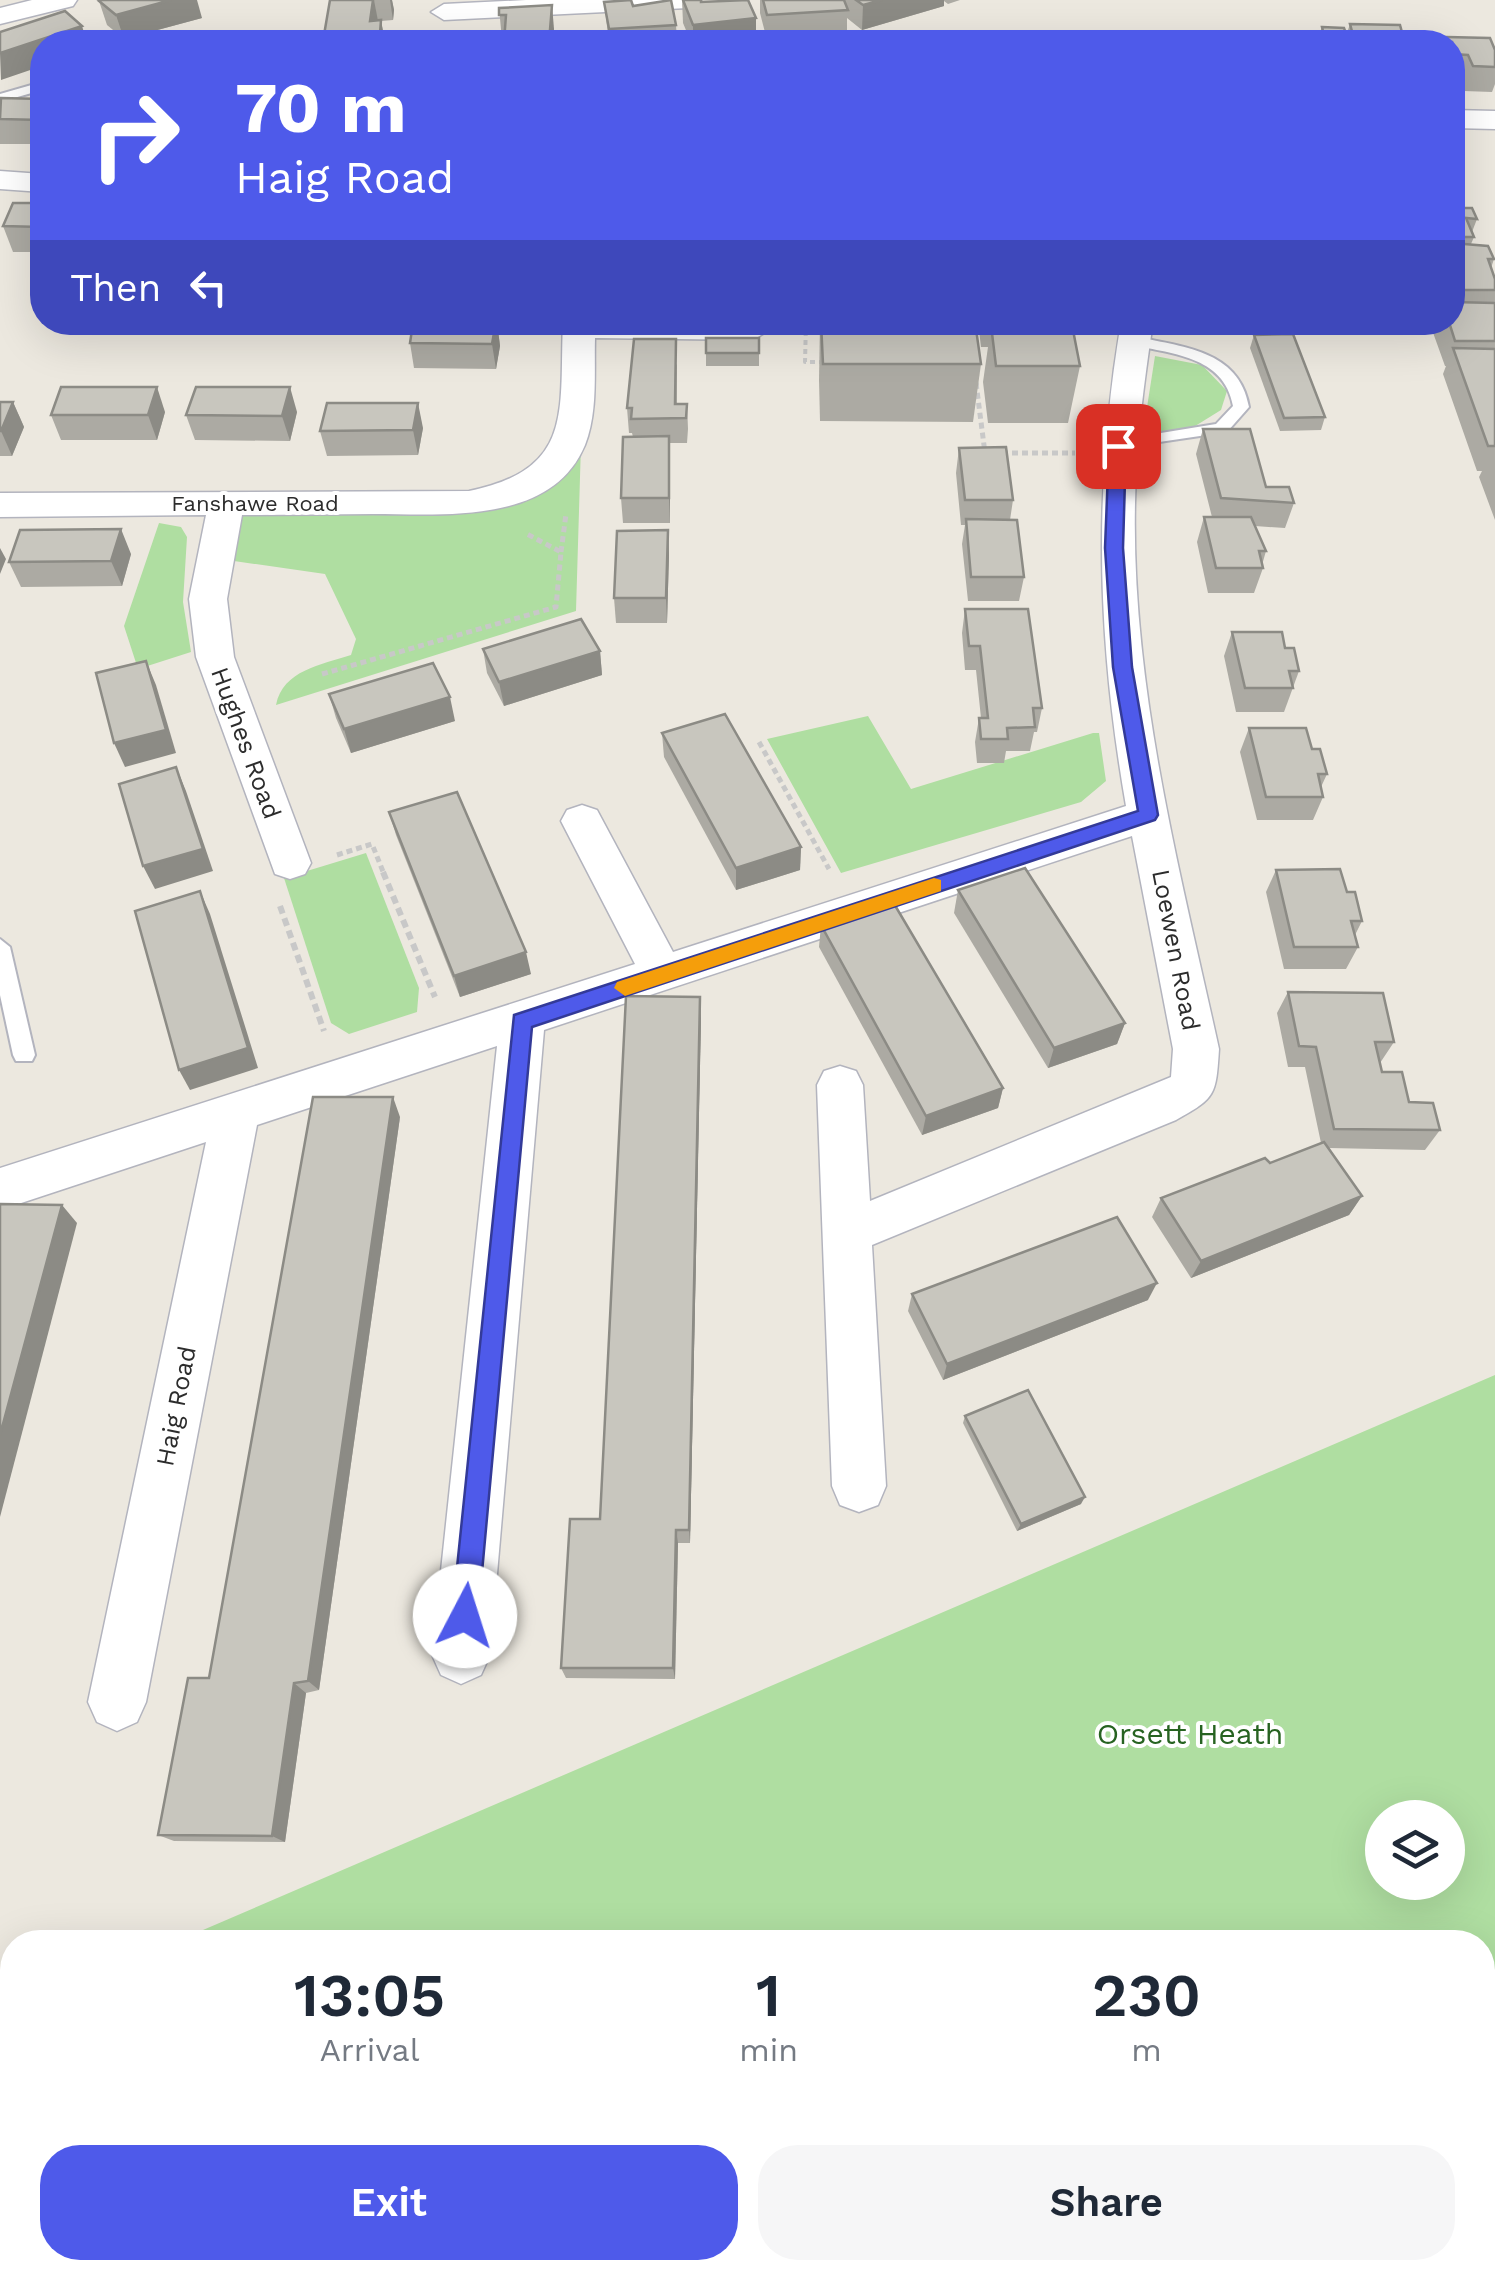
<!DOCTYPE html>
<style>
:root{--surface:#fff;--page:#f6f6f7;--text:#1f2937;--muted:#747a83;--accent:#4e5aea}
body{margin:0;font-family:"Work Sans",sans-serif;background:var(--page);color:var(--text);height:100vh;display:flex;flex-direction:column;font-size:38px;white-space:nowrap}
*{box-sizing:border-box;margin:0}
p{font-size:32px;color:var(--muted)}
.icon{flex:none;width:55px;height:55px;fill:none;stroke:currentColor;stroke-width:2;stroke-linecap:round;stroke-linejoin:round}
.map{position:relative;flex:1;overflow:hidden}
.panel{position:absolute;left:0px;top:1930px;width:1495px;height:350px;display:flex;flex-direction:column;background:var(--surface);border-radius:40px 40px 0 0;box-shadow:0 10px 40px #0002}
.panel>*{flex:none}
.top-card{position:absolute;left:30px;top:30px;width:1435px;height:305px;border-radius:40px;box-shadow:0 10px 40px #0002;background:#4e5aea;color:#fff;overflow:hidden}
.tools{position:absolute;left:1365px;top:1800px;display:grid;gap:20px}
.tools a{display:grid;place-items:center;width:100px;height:100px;border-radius:50%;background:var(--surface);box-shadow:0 10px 40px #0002;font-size:50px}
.pin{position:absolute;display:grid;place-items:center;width:85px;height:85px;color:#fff;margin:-42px;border-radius:20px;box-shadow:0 5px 15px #0006}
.me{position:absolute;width:110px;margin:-55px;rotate:5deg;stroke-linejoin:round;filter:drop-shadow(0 0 8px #0008)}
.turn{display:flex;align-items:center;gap:35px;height:210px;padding:0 40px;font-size:45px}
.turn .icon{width:130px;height:130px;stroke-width:2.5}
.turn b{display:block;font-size:70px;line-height:85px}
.then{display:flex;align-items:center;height:95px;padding:0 40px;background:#0003;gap:20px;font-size:38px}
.eta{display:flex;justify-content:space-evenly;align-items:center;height:170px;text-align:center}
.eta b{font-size:60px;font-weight:600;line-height:70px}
.cta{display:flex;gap:20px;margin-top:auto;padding:20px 40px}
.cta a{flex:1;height:115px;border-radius:40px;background:var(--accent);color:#fff;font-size:40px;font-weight:600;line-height:115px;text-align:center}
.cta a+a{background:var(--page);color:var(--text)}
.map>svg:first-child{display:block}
</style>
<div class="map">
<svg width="1495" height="2280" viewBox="0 0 1495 2280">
<rect width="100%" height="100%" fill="#ece8df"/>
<g fill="#afdea1" fill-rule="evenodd">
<path d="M1155,356L1202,365L1227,391L1221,410L1192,428L1143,433Z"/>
<path d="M581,444L576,611L276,705C283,670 321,665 351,655L356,639L325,574L234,561L237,512L469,509Z"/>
<path d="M159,523L181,527L187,537L183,602L191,652L138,669L124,626Z"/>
<path d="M868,716L911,789L1093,733H1099L1106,781L1081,802L841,873L767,739Z"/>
<path d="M366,853L419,988L417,1012L349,1034L331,1023L284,878Z"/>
<path d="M1495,1375V2280H0V2017L12,2012V2268H1482V1942H175ZM1382,1818H1448V1882H1382Z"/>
</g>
<path fill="#bee49e" d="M12,2229V2268H1119L1122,2280H0V2231Z"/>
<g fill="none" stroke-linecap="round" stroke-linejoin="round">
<g stroke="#b3b4be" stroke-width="4">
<g id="service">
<path d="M42,82V90L0,102V94Z"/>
<path d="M1133,336C1181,347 1239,349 1249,407L1227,432L1112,449L1110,445L1118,440L1216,424L1233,406C1224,355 1170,354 1128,344L1125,341Z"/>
<path d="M0,939L10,947L35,1055L32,1061H16L13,1055L0,995Z"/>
</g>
</g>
<g stroke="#b3b4be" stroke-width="3">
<g id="minor">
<path d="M32,0H77L73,6L0,24V8Z"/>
<path d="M526,0H701L688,8L444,20L431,12L444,4Z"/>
<path d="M1452,110L1495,111V129L1452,128Z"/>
<path d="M0,171L42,174V192L0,189Z"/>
<path d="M563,322H762L769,330L753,340L595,338C594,372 598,412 585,445C552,525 444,514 373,514C330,514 286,515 242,515L227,599L234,657L311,863L305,874L290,879L275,874L196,657L189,599L206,515L0,517V493L469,491C575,469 559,412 563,322Z"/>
<path d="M1121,322H1153C1144,383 1136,442 1135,503C1131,687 1180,871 1219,1049C1216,1095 1216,1098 1176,1120L872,1245L886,1486L878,1505L859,1512L840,1505L832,1486L817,1085L824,1071L840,1066L856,1071L863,1085L870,1201L1171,1077L1173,1049L1132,836L544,1030L490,1655L481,1675L461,1684L441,1675L432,1655L497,1046L257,1125L146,1702L137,1722L117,1731L97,1722L88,1702L206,1142L0,1210V1168L635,964L561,821L567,810L582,805L597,810L673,952L1126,806C1097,640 1093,489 1121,322Z"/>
</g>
</g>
<g stroke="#c8c8c8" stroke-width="4" stroke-dasharray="5 4" stroke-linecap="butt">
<path d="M806,322L805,362H828"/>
<path d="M976,381L977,386"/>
</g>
<g stroke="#c8c8c8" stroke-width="5" stroke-dasharray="6 4" stroke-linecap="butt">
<path d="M976,383L985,453"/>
<path d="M1002,453H1075"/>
<path d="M561,552L566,514"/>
<path d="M322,674L556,607L561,552L525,533"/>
<path d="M759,742L829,869"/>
<path d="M337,855L372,844L384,874"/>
</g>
<g stroke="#c8c8c8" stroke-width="6" stroke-dasharray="8 5" stroke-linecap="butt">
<path d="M383,872L435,997"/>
<path d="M280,906L324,1031"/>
</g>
<use href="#service" fill="#fff" fill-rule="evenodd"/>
<use href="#minor" fill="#fff" fill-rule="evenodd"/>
</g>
<g fill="#acaaa3">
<path d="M373,0H392L394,10L393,20L381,21L385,42H323L326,40L324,35Z"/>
<path d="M682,0L701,2L756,18V42H691L683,23Z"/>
<path d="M760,0H960L948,4L944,1V6L862,30L847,18V35L767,40L760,13Z"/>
<path d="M99,1L202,18L124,39L107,25Z"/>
<path d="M604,2L633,6L676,25L677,42H609Z"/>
<path d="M499,8L554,29L502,40Z"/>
<path d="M1350,24L1403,36L1494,48L1495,46V84L1492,92L1464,91L1460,80L1452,79V42H1278L1280,34L1319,35L1322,27L1346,36Z"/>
<path d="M42,99V144H0V101Z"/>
<path d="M1452,152L1458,165L1452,181Z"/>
<path d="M42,203V252H13L3,226Z"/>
<path d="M1452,208L1477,219L1472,232L1474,237L1471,244L1494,259L1491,268L1495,279V520L1479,477L1482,471H1477L1443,374L1446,366H1445L1431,327L1433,322H1452Z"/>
<path d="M497,322L500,346L496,369L414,368L410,343L440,323Z"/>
<path d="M820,322H975L981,364L973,422L820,421L819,380Z"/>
<path d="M978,322H1058V325L1080,366L1068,423H988L983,382L988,347H981Z"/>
<path d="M1254,335L1325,417L1321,430L1280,431L1250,348Z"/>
<path d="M759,338V366H706V353Z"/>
<path d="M677,364V404H687L688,429L687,443H670V523H623L621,498L633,437L632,433H629L627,408Z"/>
<path d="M0,402H13L24,427L12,456H0Z"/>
<path d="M165,412L157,440H61L51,415Z"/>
<path d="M297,412L290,441L195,440L186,415Z"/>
<path d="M423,428L418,455L327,456L320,431Z"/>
<path d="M1203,429L1266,487L1294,503L1285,528L1255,526L1266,551L1262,565L1263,568L1254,593H1208L1197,542L1204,517H1212L1196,454Z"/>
<path d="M959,448L1013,500L1010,520L1024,577L1019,601H968L962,544L965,525H961L956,473Z"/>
<path d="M668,530L669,555L667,623H616L614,598Z"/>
<path d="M131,554L122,586L21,587L9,562Z"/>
<path d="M965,609L1042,708L1037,732H1034L1030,751H1006L1004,763H977L975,742L979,718H981L976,670H965L962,633Z"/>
<path d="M1232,632L1285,648L1299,671L1284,712H1236L1224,656Z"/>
<path d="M483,649L600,651L602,675L504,706L487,673Z"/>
<path d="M329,694L455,721L351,753L336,718Z"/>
<path d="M1249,728L1312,749L1327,774L1321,787L1323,797L1313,820H1257L1240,752Z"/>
<path d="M662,733L801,847L800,870L736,890L664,757Z"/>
<path d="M389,812L531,974L460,997L396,835Z"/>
<path d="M1276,870L1347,892L1362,921L1355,935L1358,947L1346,969H1284L1266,892Z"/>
<path d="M958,890L1125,1023L1117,1044L1048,1068L954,913Z"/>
<path d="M821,925L1003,1088L998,1108L922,1135L819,947Z"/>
<path d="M1288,992L1394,1042L1380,1063L1382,1072L1409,1102L1440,1130L1425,1150L1329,1148L1362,1196L1349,1215L1191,1278L1152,1217L1161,1198L1270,1163L1321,1143L1305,1067H1288L1277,1013Z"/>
<path d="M701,1018L690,1543H678L675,1679L566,1678L561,1668L600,1519Z"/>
<path d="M400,1117L319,1690L306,1693L285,1842L174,1841L158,1835L209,1678Z"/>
<path d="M912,1294L1148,1300L943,1380L908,1311Z"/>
<path d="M965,1416L1081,1504L1017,1531L963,1423Z"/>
</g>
<g fill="#8c8b85">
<path d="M171,0H197L202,18L124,39L116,15Z"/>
<path d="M373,0H374L378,21H370Z"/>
<path d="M390,0H392L394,10L393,20Z"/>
<path d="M882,0H944V6L862,30L863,5Z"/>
<path d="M552,5L554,29L553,42H549Z"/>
<path d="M756,18V42H693V25Z"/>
<path d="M381,20L385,42H381L380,33Z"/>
<path d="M82,26L87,42H42V66L1,80L0,53Z"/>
<path d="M497,322L500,346L496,369L492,344Z"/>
<path d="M157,387L165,412L157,440L148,415Z"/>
<path d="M290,387L297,412L290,441L282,416Z"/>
<path d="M13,402L24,427L12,456L1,431Z"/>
<path d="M418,403L423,428L418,455L413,430Z"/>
<path d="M669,436L670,461V523L669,498Z"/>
<path d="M121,529L131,554L122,586L111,561Z"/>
<path d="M668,530L669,555L667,623L666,598Z"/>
<path d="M0,548L6,559L0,574Z"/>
<path d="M600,651L602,675L504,706L499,682Z"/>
<path d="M146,661L156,685L176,753L125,767L114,743Z"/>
<path d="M450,697L455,721L351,753L344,729Z"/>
<path d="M176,767L186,791L213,871L155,889L143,866Z"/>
<path d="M801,847L800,870L736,890V868Z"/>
<path d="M200,891L210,914L258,1068L190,1090L179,1070Z"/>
<path d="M526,952L531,974L460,997L454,976Z"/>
<path d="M700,997L701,1018L690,1543L689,1530Z"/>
<path d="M1125,1023L1117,1044L1048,1068L1054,1048Z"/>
<path d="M1003,1088L998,1108L922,1135L926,1116Z"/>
<path d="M393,1097L400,1117L319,1690L308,1681Z"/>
<path d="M1362,1196L1349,1215L1191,1278L1201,1261Z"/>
<path d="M62,1205L77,1223L0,1517V1435Z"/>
<path d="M1157,1283L1148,1300L943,1380L947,1364Z"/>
<path d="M1085,1497L1081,1504L1017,1531L1021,1524Z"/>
<path d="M676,1530L678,1543L675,1679L673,1668Z"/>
<path d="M294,1683L306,1693L285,1842L272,1836Z"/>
</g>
<g fill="#c8c6be" stroke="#8c8b85" stroke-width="2.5">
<path d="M102,0H171L116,15L99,1Z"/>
<path d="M330,0H373L370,21L381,20L380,33L324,35Z"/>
<path d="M631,0L633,6L671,0L676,25L609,29L604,2Z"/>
<path d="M683,0H701V2L748,0L756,18L693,25Z"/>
<path d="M763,0H844L848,10L767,15Z"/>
<path d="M856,0H882L863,5Z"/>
<path d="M552,5L549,42H504L506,15H499V8Z"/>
<path d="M65,11L82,26L0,53V32Z"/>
<path d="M1350,24L1400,25L1403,36L1490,38L1495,50V67L1473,66L1468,55L1452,54V42H1355Z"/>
<path d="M1322,27L1344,28L1349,42H1282L1280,34L1324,35Z"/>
<path d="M1047,33L1150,35L1152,42H1049Z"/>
<path d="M1165,37L1266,38L1268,42H1166Z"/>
<path d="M380,39L379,42H323V40Z"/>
<path d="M1027,40L1028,42H925V41Z"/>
<path d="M1,98L42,99V120L0,119Z"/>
<path d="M1452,152L1458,165H1452Z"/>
<path d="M13,203H42V227L3,226Z"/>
<path d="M1452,208H1472L1477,219L1466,218L1474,237H1452Z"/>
<path d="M1452,243L1488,246L1494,259H1488L1495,279V290H1452Z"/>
<path d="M1452,302L1495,303V341H1455L1449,322H1452Z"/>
<path d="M496,322L492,344L410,343L413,323Z"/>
<path d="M821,322H975L981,364H823Z"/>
<path d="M991,325H1072L1080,366H996Z"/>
<path d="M1293,334L1325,417L1284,418L1254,335Z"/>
<rect x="706" y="338" width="53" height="15"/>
<path d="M634,339H676L675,404H687L686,418L631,419L632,408H627Z"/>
<path d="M1453,348L1495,349V446H1488Z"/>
<path d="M61,387H157L148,415H51Z"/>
<path d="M196,387H290L282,416L186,415Z"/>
<path d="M0,402H13L1,431H0Z"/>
<path d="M327,403H418L413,430L320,431Z"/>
<path d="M1203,429H1250L1266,487H1289L1294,503L1221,498Z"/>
<path d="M669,436V498H621L623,437Z"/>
<path d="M1006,447L1013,500H965L959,448Z"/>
<path d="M1204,517H1251L1266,551H1259L1263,568H1216Z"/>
<path d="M966,519L1017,520L1024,577H971Z"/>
<path d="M121,529L111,561L9,562L20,530Z"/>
<path d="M668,530L666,598H614L617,531Z"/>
<path d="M965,609H1028L1042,708H1033L1035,727L1007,728L1008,739H981L979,718H988L980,646H969Z"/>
<path d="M581,619L600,651L499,682L483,649Z"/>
<path d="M1232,632H1282L1285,648H1294L1299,671H1289L1293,688H1245Z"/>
<path d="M146,661L166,730L114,743L96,673Z"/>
<path d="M433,663L450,697L344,729L329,694Z"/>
<path d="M725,714L801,847L736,868L662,733Z"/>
<path d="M1249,728H1306L1312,749H1320L1327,774H1318L1323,797H1266Z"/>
<path d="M176,767L203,849L143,866L119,784Z"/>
<path d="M457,792L526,952L454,976L389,812Z"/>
<path d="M1025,868L1125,1023L1054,1048L958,890Z"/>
<path d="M1340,869L1347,892H1355L1362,921H1351L1358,947H1294L1276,870Z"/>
<path d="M200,891L248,1048L179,1070L135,911Z"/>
<path d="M893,902L1003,1088L926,1116L821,925Z"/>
<path d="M1288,992L1383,993L1394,1042H1375L1382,1072H1402L1409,1102L1433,1103L1440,1130L1334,1129L1316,1047L1299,1046Z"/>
<path d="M626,996L700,997L689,1530H676L673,1668H561L570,1519H600Z"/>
<path d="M313,1097H393L308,1681L294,1683L272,1836L158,1835L188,1678H209Z"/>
<path d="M1324,1142L1362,1196L1201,1261L1161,1198L1265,1158L1270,1163Z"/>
<path d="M0,1204L62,1205L0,1435Z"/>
<path d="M1117,1217L1157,1283L947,1364L912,1294Z"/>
<path d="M1028,1390L1085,1497L1021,1524L965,1416Z"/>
</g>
<path fill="#4e5aea" stroke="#333a98" stroke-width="2.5" d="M1118,440L1126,446L1123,548L1132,667L1158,815L1155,820L532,1027L478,1616L475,1626L465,1629L455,1626L452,1616L514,1015L1138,811L1113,667L1105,548L1109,446Z"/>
<path fill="#f59e0b" d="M934,878L941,880V891L625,996L614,988L617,982Z"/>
<g text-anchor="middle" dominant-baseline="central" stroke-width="8" stroke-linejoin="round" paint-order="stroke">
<g font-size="22" fill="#2c2c2c" stroke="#fff">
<text x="255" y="503">Fanshawe Road</text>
</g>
<g font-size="25" fill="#2c2c2c" stroke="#fff">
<text transform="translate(246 743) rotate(70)">Hughes Road</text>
<text transform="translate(1176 950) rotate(79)">Loewen Road</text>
<text transform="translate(176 1406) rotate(-79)">Haig Road</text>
</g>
<g font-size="30" fill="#276321" stroke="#fff">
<text x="1190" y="1733">Orsett Heath</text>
</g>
</g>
</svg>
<div class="tools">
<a><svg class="icon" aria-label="layers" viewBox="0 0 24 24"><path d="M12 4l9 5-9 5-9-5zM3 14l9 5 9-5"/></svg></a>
</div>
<div class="pin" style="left:1118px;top:446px;background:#d93025"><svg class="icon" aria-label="arrive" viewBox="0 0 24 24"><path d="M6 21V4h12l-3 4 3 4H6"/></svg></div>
<svg class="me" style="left:465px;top:1616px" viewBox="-20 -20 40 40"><circle r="19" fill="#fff"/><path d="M0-13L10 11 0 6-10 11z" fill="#4e5aea"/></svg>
<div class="top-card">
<div class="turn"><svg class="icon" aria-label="right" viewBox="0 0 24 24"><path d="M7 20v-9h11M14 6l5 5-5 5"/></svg><div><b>70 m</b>Haig Road</div></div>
<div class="then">Then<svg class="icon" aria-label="left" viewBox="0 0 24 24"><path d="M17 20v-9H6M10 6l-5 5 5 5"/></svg></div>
</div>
<section class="panel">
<div class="eta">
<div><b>13:05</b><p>Arrival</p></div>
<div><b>1</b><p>min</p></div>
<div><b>230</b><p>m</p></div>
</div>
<div class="cta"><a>Exit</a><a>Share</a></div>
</section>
</div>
